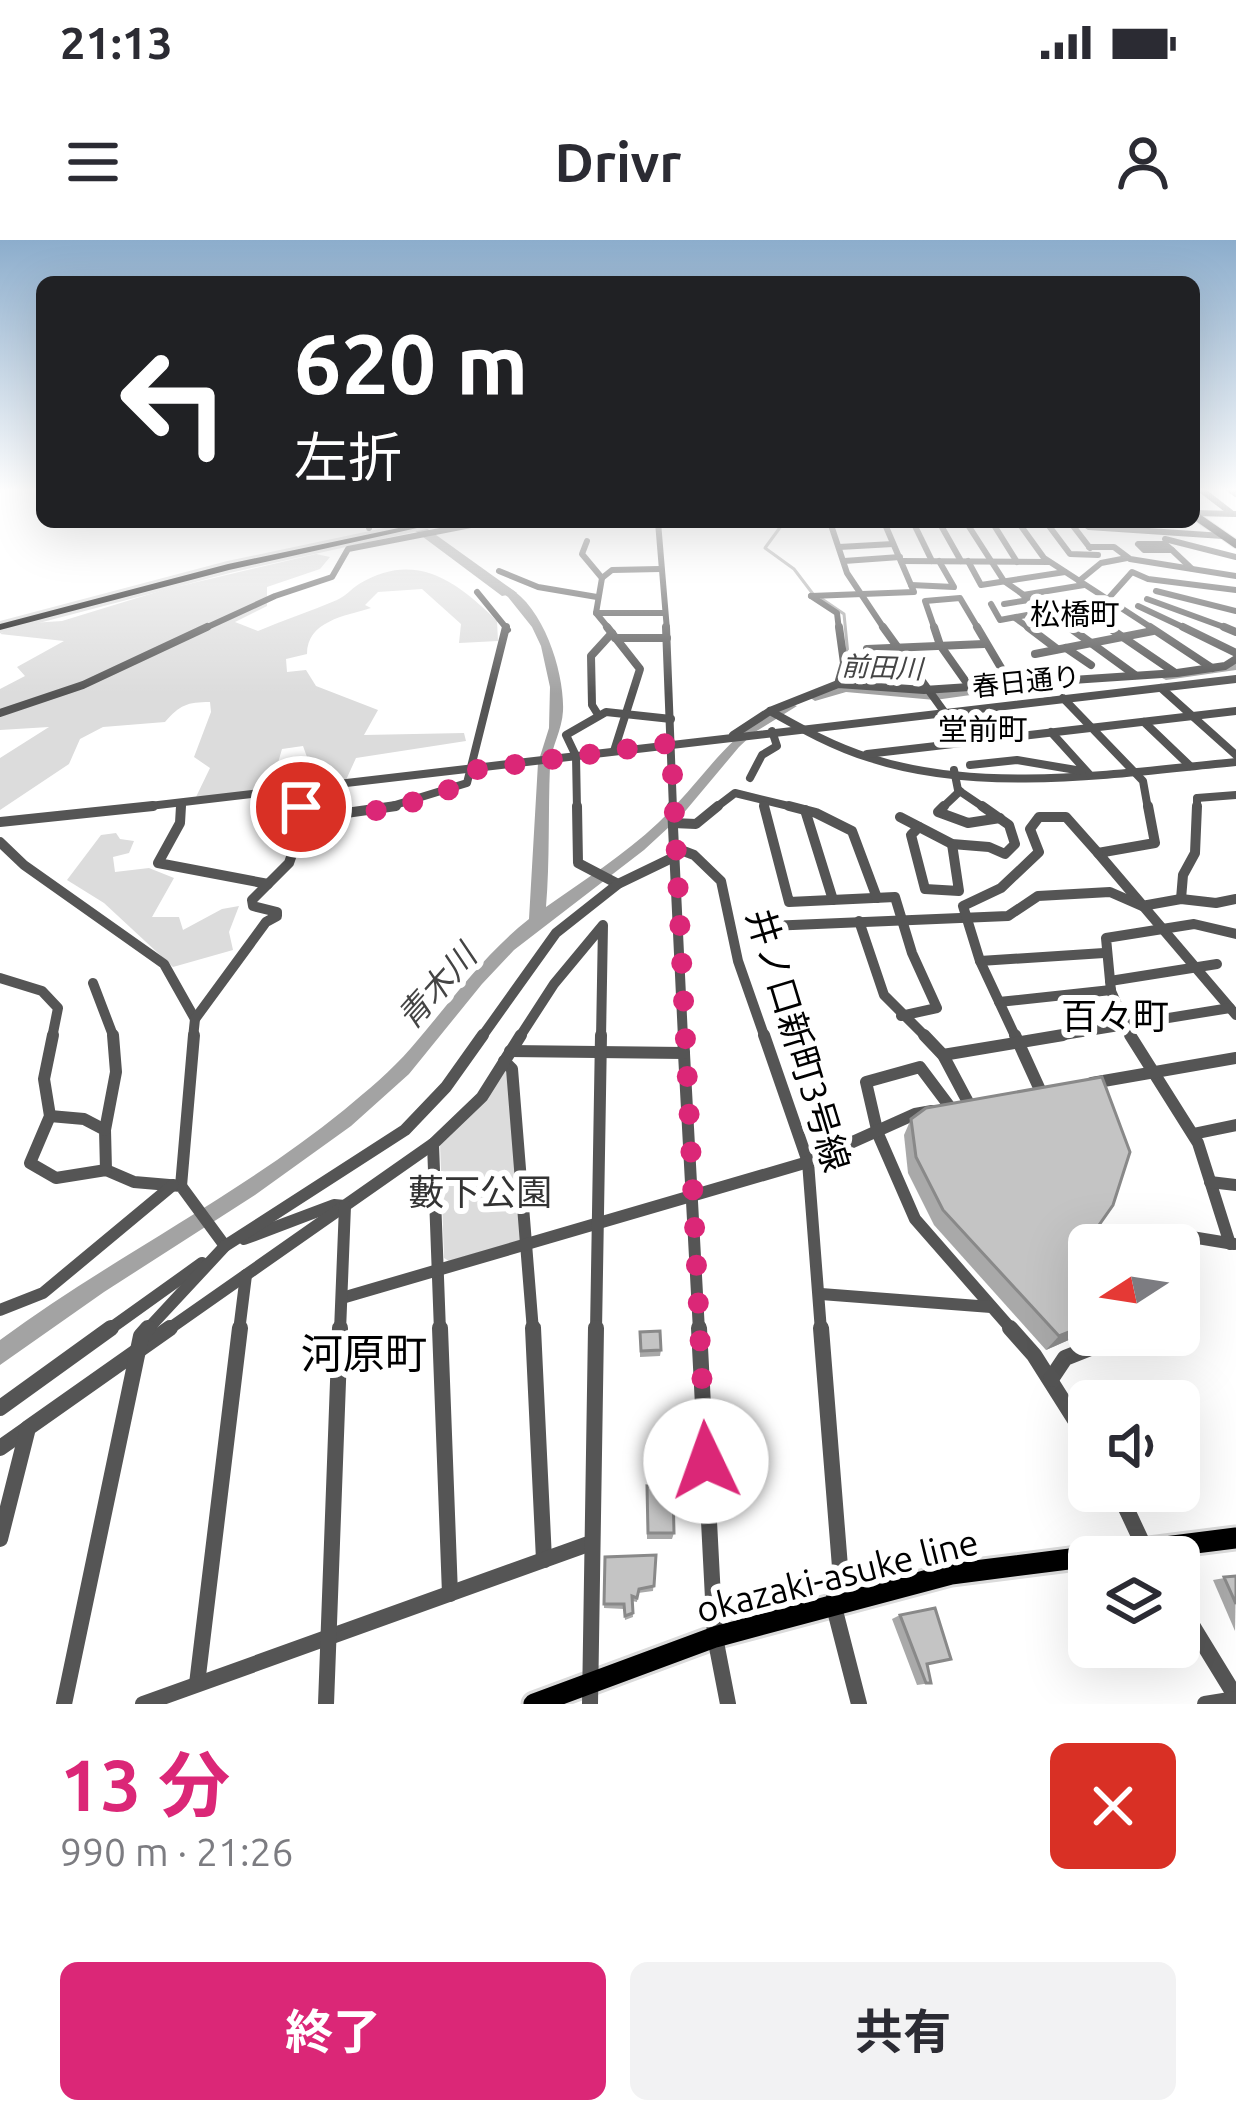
<!DOCTYPE html>
<html lang="ja">
<meta charset="utf-8">
<style>
:root{--surface:#fff;--page:#f2f2f3;--text:#2b2b33;--muted:#7c7c81;--accent:#db2777}
body{margin:0;font-family:Ubuntu,"Noto Sans JP",sans-serif;background:var(--page);color:var(--text);height:100vh;display:flex;flex-direction:column;font-size:45px;white-space:nowrap}
*{box-sizing:border-box;margin:0}
p{font-size:39px;color:var(--muted)}
.icon{flex:none;width:66px;height:66px;fill:none;stroke:currentColor;stroke-width:2;stroke-linecap:round;stroke-linejoin:round}
.map{position:relative;height:1464px;overflow:hidden}
.drawer{display:flex;flex-direction:column;background:var(--surface);flex:1}
.drawer>*{flex:none}
.top-card{position:absolute;left:36px;top:36px;width:1164px;height:252px;border-radius:18px;box-shadow:0 12px 48px #0002;background:#202124;color:#fff;overflow:hidden}
.needle{width:78px;rotate:258deg}
.fabs{position:absolute;left:1068px;top:984px;display:grid;gap:24px}
.fabs a{display:grid;place-items:center;width:132px;height:132px;border-radius:18px;background:var(--surface);box-shadow:0 12px 48px #0002;font-size:60px}
.pin{position:absolute;display:grid;place-items:center;width:102px;height:102px;color:#fff;margin:-51px;border:6px solid #fff;border-radius:50%;box-shadow:0 3px 12px #0007}
.me{position:absolute;width:132px;margin:-66px;rotate:357deg;stroke-linejoin:round;filter:drop-shadow(0 0 9px #0008)}
.turn{display:flex;align-items:center;gap:42px;height:252px;padding:0 60px;font-size:54px}
.turn .icon{width:156px;height:156px;stroke-width:2.5}
.turn b{display:block;font-size:84px;line-height:102px}
.round{display:grid;place-items:center;flex:none;width:126px;height:126px;border-radius:18px;background:var(--page)}
.headline{display:flex;align-items:center;justify-content:space-between;height:204px;padding:0 60px}
h1{font-size:72px;font-weight:700;line-height:90px;color:var(--accent)}
.button{display:flex;gap:24px;margin-top:auto;padding:24px 60px}
.button a{flex:1;height:138px;border-radius:18px;background:var(--accent);color:#fff;font-size:48px;font-weight:700;line-height:138px;text-align:center}
.button a+a{background:var(--page);color:var(--text)}
.status{display:flex;justify-content:space-between;align-items:center;height:84px;padding:0 60px;background:var(--surface);direction:ltr}
.status svg{height:33px;fill:currentColor}
header{display:flex;justify-content:space-between;align-items:center;height:156px;padding:0 60px;background:var(--surface);font-size:54px;font-weight:700}
.map>svg:first-child{display:block}
</style>
<div class="status"><b>21:13</b><svg viewBox="0 0 49 12"><path d="M0 12V9h3v3zM5 12V6h3v6zM10 12V3h3v9zM15 12V0h3v12zM26 1h20v11H26zM47 4h2v5h-2z"/></svg></div>
<header><svg class="icon" aria-label="menu" viewBox="0 0 24 24"><path d="M4 6h16M4 12h16M4 18h16"/></svg>Drivr<svg class="icon" aria-label="person" viewBox="0 0 24 24"><circle cx="12" cy="8" r="4"/><path d="M4 21q1-7 8-7t8 7"/></svg></header>
<div class="map">
<svg width="1236" height="1464" viewBox="0 0 1236 1464">
<rect width="100%" height="100%" fill="#fff"/>
<g fill="#dcdcdc">
<path d="M316,314L330,317L320,329L267,347V366L235,382L258,391C284,380 311,371 337,360C346,356 351,349 359,344C415,310 457,341 497,381L498,401L459,403L461,384L422,349L378,352L365,365L371,368C345,376 307,381 307,414L286,419L287,432L306,430L316,446L378,470L364,495L464,493L466,501L356,518L346,540L311,528L303,506L282,509L273,540L256,551L196,557L210,528L194,517L211,472L210,462C187,462 180,465 165,482L103,487L80,499L69,524L0,570V518L49,487L0,490V449L25,436L17,427L64,401L0,394L16,384L62,381L163,350Z"/>
<path d="M116,593L120,599L134,601L129,613L113,617L115,632L149,628L174,638L152,677H179L183,690L222,669L239,666L229,692L233,710L173,727L104,663L67,640L101,595Z"/>
<path d="M502,831H507L524,995L519,1001L449,1021L444,1018L440,903Z"/>
</g>
<path fill="#a3a3a3" d="M403,282H418L517,353L502,356Z"/>
<g fill="none" stroke-linecap="round" stroke-linejoin="round">
<g stroke="#a3a3a3" stroke-width="3">
<path d="M784,282L765,308L794,329L813,354"/>
<path d="M822,359L844,374L849,425L845,448"/>
</g>
<g fill="#a3a3a3" fill-rule="evenodd">
<path d="M491,341C539,348 565,430 563,471C562,491 551,507 550,526C548,573 550,620 546,667C584,640 624,615 658,583C705,539 726,493 787,463L797,466L755,492L739,507L682,575L644,610L514,710L482,744L409,834L351,886L255,955L104,1052L0,1125V1100C111,1018 237,957 344,870C368,850 391,831 411,808C450,763 482,716 529,679L538,523L549,488L550,447L541,406L532,387L508,357L491,345Z"/>
<path d="M1236,424V430L1166,440L1160,437L1166,434Z"/>
<path d="M845,444L935,452L985,445L991,449L985,453L935,460L846,452L815,461L809,457Z"/>
</g>
<path stroke="#d9d9d9" stroke-width="6" stroke-dasharray="6 3" stroke-linecap="butt" d="M441,282L446,286"/>
<g stroke="#dbdbdb" stroke-width="10">
<path id="major-far1" d="M1194,275L1236,304"/>
</g>
<g stroke="#dbdbdb" stroke-width="27">
<path id="major" d="M534,1464L715,1397L951,1334L1236,1298"/>
</g>
<g stroke="#dbdbdb" stroke-width="6">
<path id="highway" d="M427,282H444L229,330L0,390V384L228,324Z"/>
</g>
<g stroke="#555" stroke-width="6">
<path d="M1200,249L1230,272"/>
<path d="M1229,249L1236,254"/>
<path d="M1194,273L1236,274"/>
<path d="M368,282L369,288"/>
<path d="M658,282L667,390"/>
<path d="M830,282L847,333L885,390"/>
<path d="M913,282L932,321"/>
<path d="M939,282L961,321"/>
<path d="M966,282L1004,341L1073,390"/>
<path d="M992,282L1017,322"/>
<path d="M1018,282L1044,318L1155,390"/>
<path d="M1046,282L1070,314L1098,315"/>
<path d="M1070,282L1090,308"/>
<path d="M1082,282L1089,287L1223,296"/>
<path d="M1165,299L1236,317"/>
<path d="M587,301L582,314L602,338L596,373L610,390"/>
<path d="M1138,304H1165L1172,310H1144Z"/>
<path d="M839,307L893,304"/>
<path d="M1089,307H1114L1130,319L1236,336"/>
<path d="M1172,310L1191,328"/>
<path d="M844,321L900,317"/>
<path d="M901,321L1049,322"/>
<path d="M968,321L981,345L1065,332"/>
<path d="M499,331L538,347L597,357"/>
<path d="M602,338L612,330L660,329"/>
<path d="M1079,341L1101,323L1127,318"/>
<path d="M911,345L954,347L939,321"/>
<path d="M1156,351L1236,371"/>
<path d="M477,352L508,390"/>
<path d="M1023,355L1084,345"/>
<path d="M811,356L914,352L884,282"/>
<path d="M811,356L837,373L839,390"/>
<path d="M1147,359L1232,390"/>
<path d="M991,364L1000,380L1107,360L1132,332L1148,339L1236,350"/>
<path d="M1004,364L1029,360"/>
<path d="M1076,366L1112,390"/>
<path d="M1138,366L1189,390"/>
<path d="M596,373H663"/>
<path d="M1015,378L1032,390"/>
<path d="M201,390L275,356L332,337L348,309L486,282"/>
<path d="M935,390L925,361L960,358L979,390"/>
</g>
<g stroke="#555" stroke-width="8">
<path d="M607,387L640,429L614,511"/>
<path d="M666,387L673,569"/>
<path d="M883,387L966,502"/>
<path d="M934,387L940,405L969,446"/>
<path d="M977,387L1010,443"/>
<path d="M1028,387L1057,409"/>
<path d="M1069,387L1135,435"/>
<path d="M1108,387L1174,432"/>
<path d="M1150,387L1212,428"/>
<path d="M1183,387L1236,413"/>
<path d="M1224,387L1236,392"/>
<path d="M615,398H667"/>
<path d="M1066,408L1091,425"/>
<path d="M1035,414L1153,391"/>
<path d="M838,444L844,423L839,387"/>
<path d="M874,446L867,409L984,404"/>
<path d="M1161,448L1236,515"/>
<path d="M1063,458L1143,541L1148,569"/>
<path d="M770,471C802,489 834,507 870,518C984,555 1119,533 1236,522"/>
<path d="M0,473L83,445L207,387"/>
<path d="M597,473L592,465L591,416L612,393"/>
<path d="M1144,482L1190,526"/>
<path d="M1051,492L1089,534"/>
<path d="M733,495L770,471L838,444L924,450L1177,433L1225,426L1236,419"/>
<path d="M867,514L1236,471"/>
<path d="M970,525L1017,520L1082,531"/>
<path d="M954,530L958,550L986,569"/>
<path d="M750,538L762,515L777,506L772,491"/>
<path d="M299,553L301,567L315,569"/>
<path d="M763,561L765,569"/>
<path d="M124,569L1236,439"/>
<path d="M382,569L467,543L506,387"/>
<path d="M577,569L576,516L566,495L606,472L671,479"/>
<path d="M714,569L735,553L801,569"/>
<path d="M941,569L960,551"/>
<path d="M1197,569V558L1236,555"/>
</g>
<g stroke="#555" stroke-width="10">
<path d="M181,566L180,583L158,623L268,644"/>
<path d="M301,566L346,573L396,566"/>
<path d="M577,566L578,623L618,644"/>
<path d="M672,566L683,798"/>
<path d="M764,566L789,662L895,657L912,713L937,768L901,776"/>
<path d="M789,566L816,573L852,591L877,658"/>
<path d="M944,566L938,572L968,583L1000,578"/>
<path d="M1148,566L1155,603L1098,613L1236,775"/>
<path d="M805,570L833,660"/>
<path d="M900,577L952,604L989,607L1005,614L1015,604L1009,585L982,566"/>
<path d="M0,582L153,566"/>
<path d="M673,583L696,584L718,566"/>
<path d="M919,587L911,595L925,649L959,651L952,604"/>
<path d="M0,602L24,625L164,724L195,779"/>
<path d="M673,607L694,615L721,641L738,721L765,798"/>
<path d="M1181,659L1183,635L1195,613L1197,566"/>
<path d="M859,681L884,755L927,798"/>
<path d="M769,686L1008,676L1038,656L1110,652L1142,666L1181,659L1216,663L1236,659"/>
<path d="M980,721L1104,713"/>
<path d="M0,738L42,751L58,768L52,798"/>
<path d="M1110,741L1217,724"/>
<path d="M93,743L114,798"/>
<path d="M999,762L1111,750"/>
<path d="M193,798L195,779L266,682L277,676V672L253,666L252,660L289,623L299,594L328,573"/>
<path d="M481,798L556,693L618,644L674,617"/>
<path d="M519,798L554,744L603,685L601,798"/>
<path d="M1016,798L980,721L963,666L1001,648L1039,612L1030,589L1039,577H1066L1098,613"/>
<path d="M1045,798L1230,768"/>
<path d="M1132,798L1111,751L1106,698L1194,684L1236,694"/>
</g>
<g stroke="#555" stroke-width="12">
<path d="M53,795L44,839L50,876L30,923L56,938L106,930L134,942L181,946L225,1006"/>
<path d="M683,795L699,1091"/>
<path d="M764,795L808,922L821,1091"/>
<path d="M924,795L943,815L969,864"/>
<path d="M1015,795L1041,852"/>
<path d="M1130,795L1198,903L1230,1004"/>
<path d="M510,811L684,813"/>
<path d="M943,815L1063,795"/>
<path d="M504,821L512,829L533,1091"/>
<path d="M1092,843L1236,818"/>
<path d="M950,867L920,827L866,842L878,894L915,979L1013,1091"/>
<path d="M50,876L84,879L105,890L106,930"/>
<path d="M105,890L116,832L113,795"/>
<path d="M1193,894L1236,885"/>
<path d="M433,904L440,1091"/>
<path d="M1210,942L1236,945"/>
<path d="M181,946L194,795"/>
<path d="M244,999L334,965L345,966"/>
<path d="M1125,1005L1129,996L1149,990L1234,1004"/>
<path d="M1179,1041L1187,1080"/>
<path d="M821,1054L991,1067"/>
<path d="M342,1058L808,922L915,874L932,871"/>
<path d="M0,1070L43,1053L173,945"/>
<path d="M107,1091L202,1023"/>
<path d="M146,1091L225,1006L405,890L446,847L483,795"/>
<path d="M166,1091L433,904L482,857L521,795"/>
<path d="M239,1091L246,1035"/>
<path d="M340,1091L345,966"/>
<path d="M596,1091L601,795"/>
</g>
<g stroke="#555" stroke-width="16">
<path d="M440,1088L450,1354"/>
<path d="M533,1088L544,1320"/>
<path d="M699,1088L715,1397L728,1464"/>
<path d="M821,1088L840,1327L833,1363L859,1464"/>
<path d="M1010,1088L1034,1115L1089,1202"/>
<path d="M1051,1139L1065,1118L1123,1095"/>
<path d="M0,1168L111,1088"/>
<path d="M0,1208L27,1189"/>
<path d="M1118,1251L1147,1313"/>
<path d="M0,1299L28,1188L170,1088"/>
<path d="M1179,1364L1236,1457"/>
<path d="M197,1444L240,1088"/>
<path d="M64,1464L141,1096L148,1088"/>
<path d="M143,1464L591,1303"/>
<path d="M326,1464L340,1088"/>
<path d="M590,1464L596,1088"/>
<path d="M1205,1464L1236,1459"/>
</g>
<use href="#major-far1" stroke="#000" stroke-width="8"/>
<use href="#major" stroke="#000" stroke-width="21"/>
<use href="#highway" fill="#000" fill-rule="evenodd"/>
</g>
<g fill="#a9a9a9">
<path d="M911,879L1090,998L1089,1091L1046,1110L934,985L908,933L904,895Z"/>
<path d="M640,1092L661,1110L660,1116L640,1117Z"/>
<path d="M647,1254L674,1293L672,1299H647Z"/>
<path d="M656,1315L653,1351L638,1353L637,1362L632,1361L633,1377L625,1380L624,1369L604,1368L605,1317Z"/>
<path d="M1236,1336L1235,1391L1213,1340Z"/>
<path d="M900,1375L951,1419L927,1425L931,1443L917,1445L892,1379Z"/>
</g>
<path fill="#898989" d="M1089,1084V1091L1046,1110L1059,1096Z"/>
<g fill="#c4c4c4" stroke="#898989" stroke-width="3">
<path d="M1102,837L1130,912L1113,965L1090,998L1089,1084L1059,1096L943,970L916,917L911,879L926,868Z"/>
<path d="M660,1091L661,1110L641,1111L640,1092Z"/>
<path d="M647,1246L673,1249L674,1293H648Z"/>
<path d="M656,1315L654,1346L639,1349L637,1358L632,1356L633,1373L625,1376L624,1364H604L605,1317Z"/>
<path d="M1236,1336V1364L1224,1337Z"/>
<path d="M935,1368L951,1419L927,1424L931,1443H926L900,1375Z"/>
</g>
<linearGradient id="sky" x2="0" y2="1"><stop stop-color="#8cadcc"/><stop offset="0.55" stop-color="#fff"/><stop offset="1" stop-color="#fff" stop-opacity="0"/></linearGradient>
<rect width="1236" height="454" fill="url(#sky)"/>
<g fill="none" stroke-linecap="round" stroke-linejoin="round">
<path stroke="#db2777" stroke-width="21" stroke-dasharray="0 37.8" d="M301,567C367,582 406,565 467,543L474,530L671,503L706,1221"/>
</g>
<g text-anchor="middle" dominant-baseline="central" stroke-width="12" stroke-linejoin="round" paint-order="stroke">
<g font-size="27" font-style="italic" fill="#444" stroke="#fff">
<text transform="translate(882 427) rotate(2)">前田川</text>
</g>
<g font-size="27" fill="#000" stroke="#fff">
<text transform="translate(1026 441) rotate(-6)">春日通り</text>
</g>
<g font-size="30" fill="#000" stroke="#fff">
<text x="1075" y="374">松橋町</text>
<text x="983" y="489">堂前町</text>
</g>
<g font-size="33" font-style="italic" fill="#444" stroke="#fff">
<text transform="translate(436 746) rotate(-48)">青木川</text>
</g>
<g font-size="36" fill="#000" stroke="#fff">
<text x="1115" y="775">百々町</text>
</g>
<g font-size="36" fill="#000" stroke="#fff">
<text transform="translate(799 800) rotate(73)">井ノ口新町3号線</text>
<text transform="translate(837 1335) rotate(-14)">okazaki-asuke line</text>
</g>
<g font-size="36" fill="#333" stroke="#fff">
<text x="480" y="951">藪下公園</text>
</g>
<g font-size="42" fill="#000" stroke="#fff">
<text x="364" y="1113">河原町</text>
</g>
</g>
</svg>
<div class="fabs">
<a><svg class="needle" viewBox="-14 -14 28 28"><path d="M0-13l5 13h-10z" fill="#e53935"/><path d="M0 13l5-13h-10z" fill="#7c7c81"/></svg></a>
<a><svg class="icon" aria-label="sound" viewBox="0 0 24 24"><path d="M4 9h4l5-4v14l-5-4H4zM17 9q2 3 0 6"/></svg></a>
<a><svg class="icon" aria-label="layers" viewBox="0 0 24 24"><path d="M12 4l9 5-9 5-9-5zM3 14l9 5 9-5"/></svg></a>
</div>
<div class="pin" style="left:301px;top:567px;background:#d93025"><svg class="icon" aria-label="arrive" viewBox="0 0 24 24"><path d="M6 21V4h12l-3 4 3 4H6"/></svg></div>
<svg class="me" style="left:706px;top:1221px" viewBox="-20 -20 40 40"><circle r="19" fill="#fff"/><path d="M0-13L10 11 0 6-10 11z" fill="#db2777"/></svg>
<div class="top-card">
<div class="turn"><svg class="icon" aria-label="left" viewBox="0 0 24 24"><path d="M17 20v-9H6M10 6l-5 5 5 5"/></svg><div><b>620 m</b>左折</div></div>
</div>
</div>
<section class="drawer">
<div class="headline"><div><h1>13 分</h1><p>990 m · 21:26</p></div><a class="round" style="background:#d93025;color:#fff"><svg class="icon" aria-label="close" viewBox="0 0 24 24"><path d="M6 6l12 12M18 6L6 18"/></svg></a></div>
<div class="button"><a>終了</a><a>共有</a></div>
</section>
